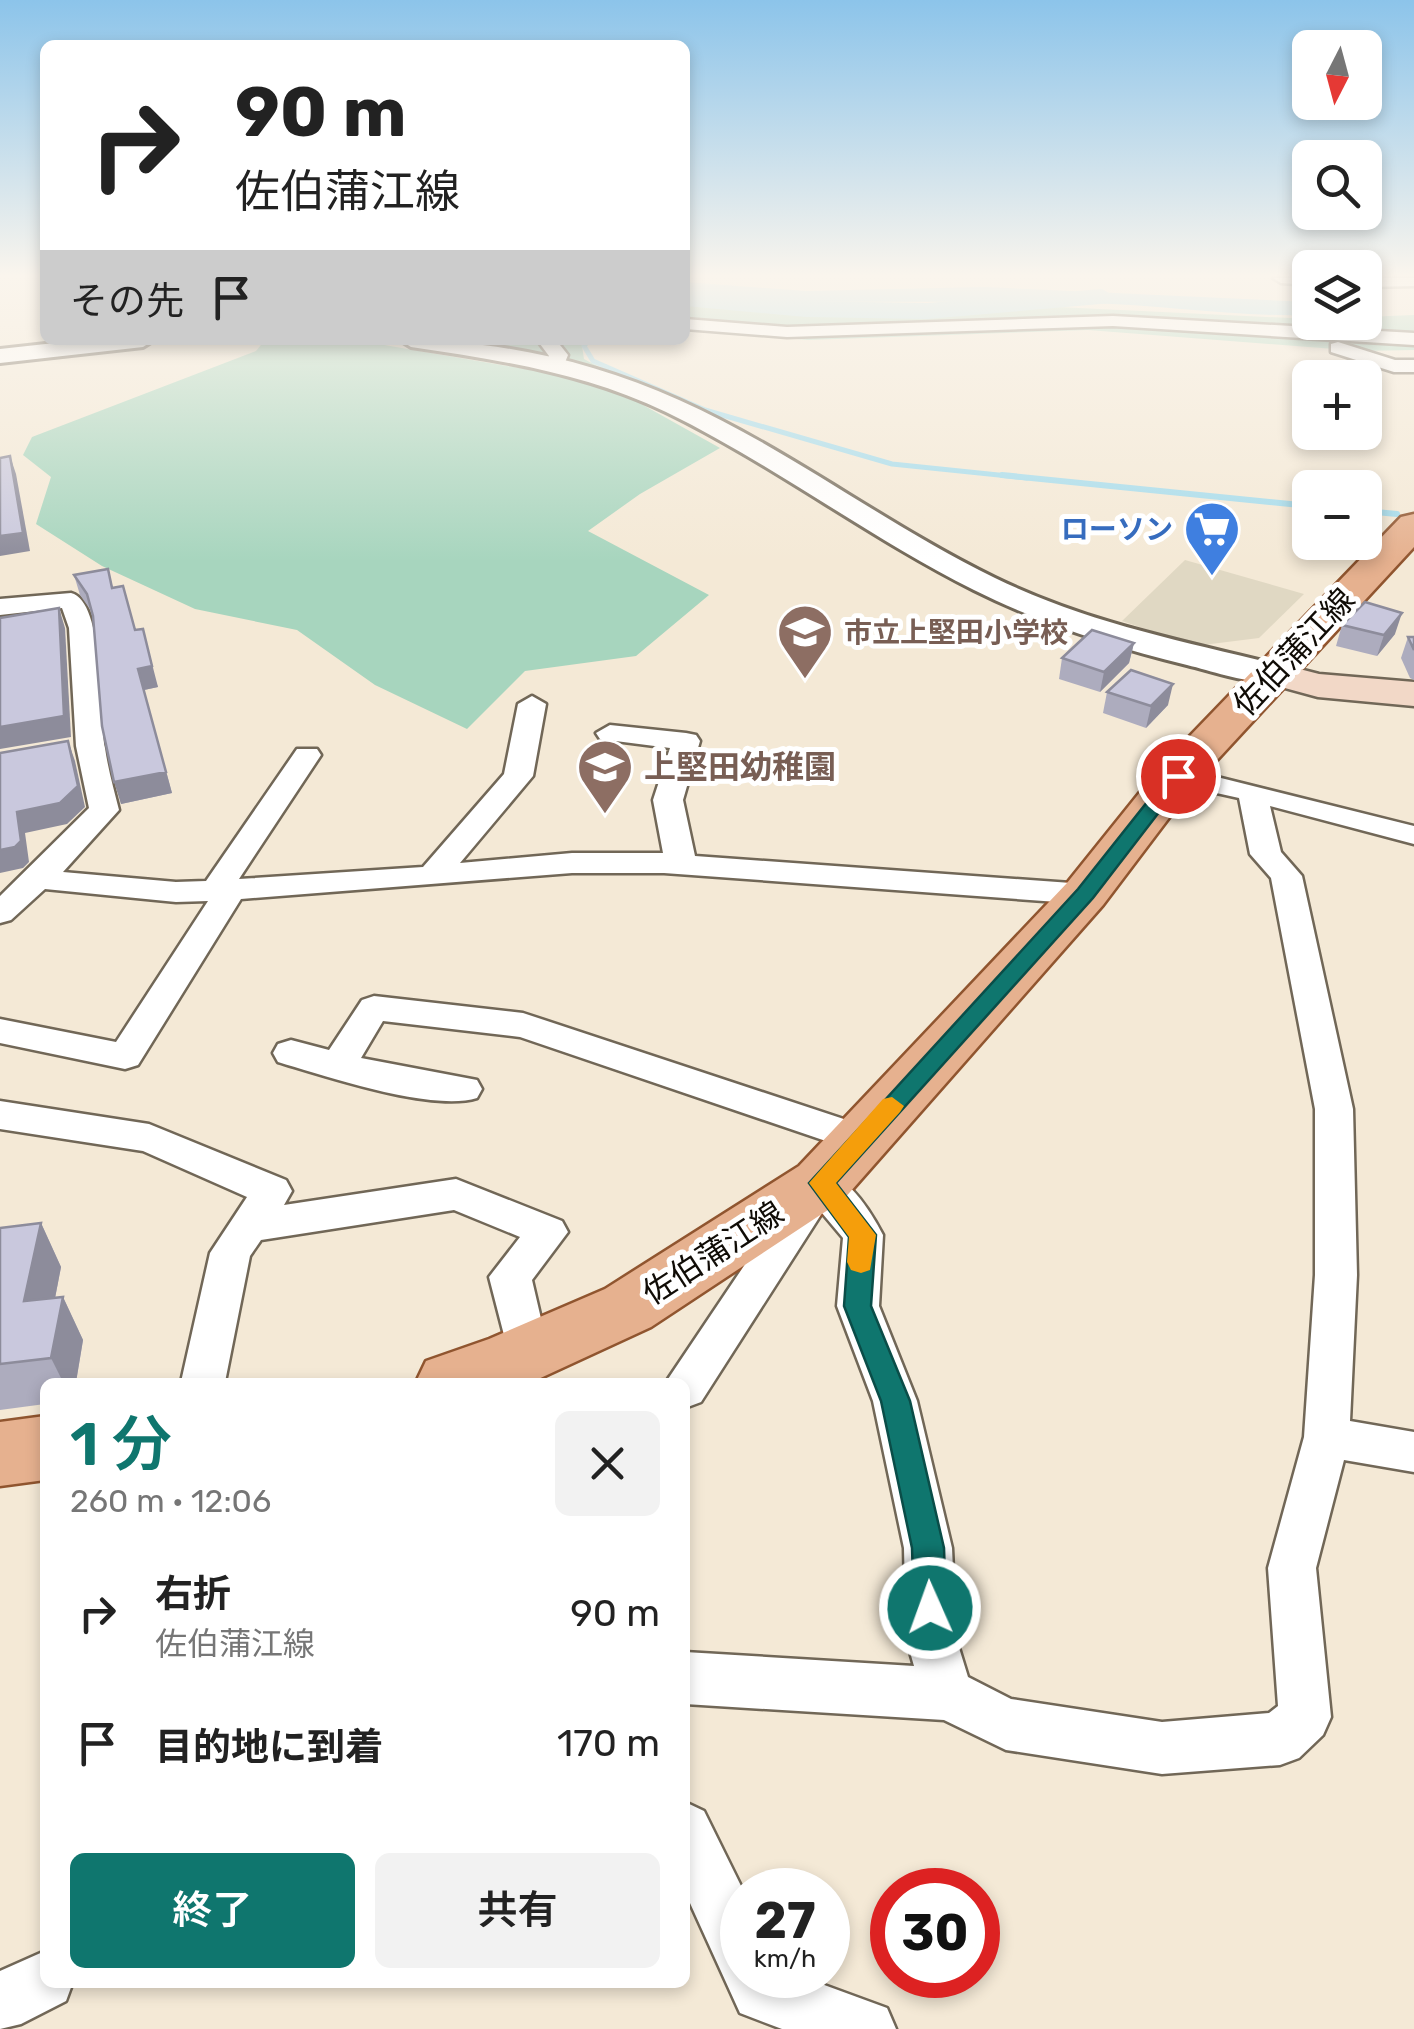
<!DOCTYPE html>
<html lang="ja">
<meta charset="utf-8">
<style>
:root{--surface:#fff;--page:#f2f2f2;--text:#222;--muted:#767676;--accent:#0f766e}
body{margin:0;font-family:Rubik,"Noto Sans JP",sans-serif;background:var(--page);color:var(--text);height:100vh;display:flex;flex-direction:column;font-size:38px;white-space:nowrap}
*{box-sizing:border-box;margin:0}
p{font-size:32px;color:var(--muted)}
.icon{flex:none;width:55px;height:55px;fill:none;stroke:currentColor;stroke-width:2;stroke-linecap:round;stroke-linejoin:round}
.map{position:relative;flex:1;overflow:hidden}
.side{position:absolute;left:40px;top:1378px;width:650px;height:610px;display:flex;flex-direction:column;background:var(--surface);border-radius:15px;box-shadow:0 5px 15px #0003}
.side>*{flex:none}
.hud{position:absolute;left:40px;top:40px;width:650px;height:305px;border-radius:15px;box-shadow:0 5px 15px #0003;background:#fff;color:var(--text);overflow:hidden}
.needle{width:65px;rotate:186deg}
.fabs{position:absolute;left:1292px;top:30px;display:grid;gap:20px}
.fabs a{display:grid;place-items:center;width:90px;height:90px;border-radius:15px;background:var(--surface);box-shadow:0 5px 15px #0003;font-size:50px}
.speed{position:absolute;left:720px;top:1868px;display:flex;gap:20px;font-size:50px;font-weight:700;text-align:center}
.speed>*{display:grid;place-content:center;width:130px;height:130px;border-radius:50%;background:var(--surface);box-shadow:0 5px 15px #0003;line-height:1}
.speed small{font-size:25px;font-weight:400}
.speed .limit{border:15px solid #d22;background:#fff;color:#111}
.pin{position:absolute;display:grid;place-items:center;width:85px;height:85px;color:#fff;margin:-42px;border:5px solid #fff;border-radius:50%;box-shadow:0 2px 10px #0007}
.me{position:absolute;width:110px;margin:-55px;rotate:358deg;stroke-linejoin:round;filter:drop-shadow(0 0 8px #0008)}
.turn{display:flex;align-items:center;gap:35px;height:210px;padding:0 30px;font-size:45px}
.turn .icon{width:130px;height:130px;stroke-width:2.5}
.turn b{display:block;font-size:70px;line-height:85px}
.then{display:flex;align-items:center;height:95px;padding:0 30px;background:#0003;gap:20px;font-size:38px}
.round{display:grid;place-items:center;flex:none;width:105px;height:105px;border-radius:15px;background:var(--page)}
.headline{display:flex;align-items:center;justify-content:space-between;height:170px;padding:0 30px}
h1{font-size:60px;font-weight:600;line-height:75px;color:var(--accent)}
.primary-button{display:flex;gap:20px;margin-top:auto;padding:20px 30px}
.primary-button a{flex:1;height:115px;border-radius:15px;background:var(--accent);color:#fff;font-size:40px;font-weight:600;line-height:115px;text-align:center}
.primary-button a+a{background:var(--page);color:var(--text)}
ul{padding:0;list-style:none}
li{display:flex;align-items:center;gap:30px;height:130px;padding:0 30px}
li div{flex:1}
li b{display:block;font-size:38px}
li em{font-style:normal}
.map>svg:first-child{display:block}
</style>
<div class="map">
<svg width="1414" height="2029" viewBox="0 0 1414 2029">
<rect width="100%" height="100%" fill="#f4e9d6"/>
<path fill="#e0d8c3" d="M1185,560L1304,594L1259,638L1195,646L1122,621Z"/>
<g fill="#a7d5be">
<path d="M685,301L805,311L955,302L1310,319V322H1365V317L1414,315V350L1360,351L1088,330L808,340L685,329Z"/>
<path d="M265,340H355L543,372L618,391L720,448L640,494L588,531L709,595L636,656L525,671L467,729L375,685L297,630L195,609L102,566L36,524L51,477L23,455L32,437L256,351Z"/>
<path d="M494,340H581L584,359L629,383L501,347Z"/>
</g>
<path fill="#a3dbec" d="M685,282L806,291L985,287L1310,302V315C1236,317 1163,305 1089,303C954,300 820,304 685,299Z"/>
<g fill="none" stroke-linecap="round" stroke-linejoin="round">
<path stroke="#a3dbec" stroke-width="5" d="M589,340L584,346L593,361L705,410L892,464L1027,478"/>
<g stroke="#a3dbec" stroke-width="6">
<path d="M1002,475L1310,506"/>
<path d="M1365,511L1397,514"/>
</g>
<path fill="#a3dbec" fill-rule="evenodd" d="M1102,289L1116,297L1112,303L927,319L806,317L685,306V290L806,301L927,303Z"/>
<g stroke="#716757" stroke-width="5">
<g id="minor">
<path d="M1273,278H1310V285L1281,283Z"/>
<path d="M1365,278H1414V286L1365,287Z"/>
<path d="M1113,316L1414,333V345L1113,326L787,337L685,329V319L787,327Z"/>
<path d="M537,340H556L568,355L562,370H548L545,366L549,356Z"/>
<path d="M1338,342L1395,360H1414V372H1394L1331,352V344Z"/>
<path d="M71,593C105,601 99,717 105,748C108,769 114,790 119,810L63,872L176,882L206,881L297,749H317L321,755L239,879L423,867L504,774L518,704L532,696L546,704L533,776L460,863L572,853H663L653,800L670,748L600,739L596,733L610,725L686,733L696,735L700,741L683,800L695,856L1085,884L1096,887L1101,894L1096,901L1085,904L664,873H572L241,899L138,1065L125,1069L0,1043V1019L116,1042L208,901L176,902L45,889L11,920L0,923V896L89,808L76,746L69,628L62,608L0,615V599Z"/>
<path d="M1177,767L1414,826V844L1270,806L1281,852L1302,876L1353,1109L1357,1275L1350,1421L1414,1432V1472L1344,1460L1316,1568L1331,1717L1323,1735L1299,1758L1280,1765L1162,1774L1006,1750L944,1720L685,1704V1652L914,1666L906,1638L904,1548L873,1401L837,1306L843,1238L822,1213L701,1402L685,1408V1382H666L807,1172C840,1162 869,1208 883,1235L879,1306L917,1401L952,1548L956,1638L968,1677L1011,1699L1162,1722L1269,1713L1278,1706L1268,1568L1304,1437L1315,1275V1109L1271,878L1250,854L1239,798L1167,782L1162,776L1167,770Z"/>
<path d="M374,996L523,1013L874,1129L880,1139L874,1149L861,1153L520,1037L383,1021L361,1058L477,1080L482,1089L477,1098C432,1112 325,1076 278,1062L273,1053L278,1044L291,1040L329,1050L362,1000Z"/>
<path d="M0,1101L149,1124L286,1180L292,1191L284,1205L456,1179L562,1221L568,1232L532,1280L549,1353L542,1366L527,1371L512,1366L489,1277L520,1237L454,1210L261,1240L250,1256L225,1382H181L210,1253L247,1197L143,1151L0,1129Z"/>
<path d="M685,1802L704,1811L743,1890L742,1975H797L887,2008L896,2029H782L740,2013L685,1892Z"/>
<path d="M45,1951V1982H73L66,2001L21,2024L0,2029V1971Z"/>
</g>
</g>
<g stroke="#716757" stroke-width="6">
<g id="tertiary">
<path d="M82,340H154L143,347L0,363V349Z"/>
<path d="M400,340C496,340 590,360 679,400C789,449 886,525 995,578C1090,624 1183,641 1283,666L1288,673L1283,680C1255,687 1216,672 1187,665C1114,647 1042,624 974,590C868,537 773,464 666,412C585,373 499,360 411,347Z"/>
</g>
</g>
<g stroke="#716757" stroke-width="5">
<path id="secondary" d="M1272,662L1319,674L1414,682V706L1318,697L1259,681L1253,673L1259,665Z"/>
</g>
<g stroke="#90552f" stroke-width="5">
<g id="primary">
<path d="M1414,514V547L1193,786L1103,905L843,1200L651,1327L534,1381L416,1382L426,1361L489,1339L605,1289L799,1166L1067,883L1161,766L1401,517Z"/>
<path d="M45,1416V1480L0,1486V1422Z"/>
</g>
</g>
<use href="#minor" fill="#fff" fill-rule="evenodd"/>
<use href="#tertiary" fill="#fff" fill-rule="evenodd"/>
<use href="#secondary" fill="#f2d8c7" fill-rule="evenodd"/>
<use href="#primary" fill="#e6b18f" fill-rule="evenodd"/>
</g>
<g fill="#adacbe">
<path d="M108,569L113,588L135,630L158,687L144,690L172,793L121,804L92,612L80,595L74,575Z"/>
<path d="M1342,625L1395,634L1377,656L1336,646Z"/>
<path d="M1408,637H1414V680L1410,678L1401,658Z"/>
<path d="M1134,643L1129,663L1100,692L1059,679L1062,658Z"/>
<path d="M1107,692L1168,705L1146,728L1103,713Z"/>
<path d="M41,1223L61,1267L55,1298L63,1297L83,1340L76,1382H45V1404L0,1410V1228Z"/>
</g>
<g fill="#8d8c9b">
<path d="M10,456L16,474L30,551L0,556V536Z"/>
<path d="M59,608L65,628L71,737L0,749V727Z"/>
<path d="M1402,613L1395,634L1377,656L1384,635Z"/>
<path d="M143,629L158,687L144,690L172,793L121,804L114,782L138,669Z"/>
<path d="M1134,643L1129,663L1100,692L1104,672Z"/>
<path d="M1173,684L1168,705L1146,728L1151,706Z"/>
<path d="M68,741L75,761L85,807L67,824L25,833L29,862L23,868L0,873V850L17,812Z"/>
<path d="M41,1223L61,1267L46,1345L24,1301Z"/>
<path d="M63,1297L83,1340L76,1382H63L51,1358Z"/>
</g>
<g fill="#c9c8dd" stroke="#8d8c9b" stroke-width="2.5">
<path d="M10,456L23,533L0,536V458Z"/>
<path d="M108,569L112,588L123,586L135,630L143,629L152,666L138,669L166,772L114,782L102,726L93,616L87,594L74,575Z"/>
<path d="M1365,602L1402,613L1384,635L1342,625Z"/>
<path d="M59,608L64,716L0,727V618Z"/>
<path d="M1092,630L1134,643L1104,672L1062,658Z"/>
<path d="M1408,637H1414V650Z"/>
<path d="M1131,670L1173,684L1151,706L1107,692Z"/>
<path d="M68,741L78,786L60,803L17,812L21,841L15,847L0,850V753Z"/>
<path d="M41,1223L24,1301L63,1297L51,1358L0,1364V1228Z"/>
</g>
<linearGradient id="sky" x2="0" y2="1"><stop stop-color="#8cc4ea"/><stop offset="0.49" stop-color="#faf5ed"/><stop offset="1" stop-color="#faf5ed" stop-opacity="0"/></linearGradient>
<rect width="1414" height="562" fill="url(#sky)"/>
<path fill="#0f766e" stroke="#0a4d48" stroke-width="2.5" d="M1178,771L1187,776L1093,898L836,1183L876,1235L871,1306L910,1401L944,1548L946,1608L941,1619L930,1624L919,1619L914,1608L912,1548L881,1401L844,1306L849,1237L809,1183L1078,889L1171,772Z"/>
<path fill="#f59e0b" d="M892,1097L904,1106L900,1112L836,1183L876,1235L870,1270L861,1273L851,1270L847,1262L849,1237L809,1183L883,1099Z"/>
<defs>
<g id="supermarket-pin" transform="scale(2.875)"><path d="M0 17L-7.5 6A9.5 9.5 0 1 1 7.5 6Z" fill="#3f7fe0" stroke="#fff"/><path d="M-6-5.5h2.5l.6 2H6L4.5 2H-2.5L-4.4-4H-6ZM-1.5 3.2a1.3 1.3 0 1 0 .1 0ZM3 3.2a1.3 1.3 0 1 0 .1 0Z" fill="#fff"/></g>
<g id="school-pin" transform="scale(2.875)"><path d="M0 17L-7.5 6A9.5 9.5 0 1 1 7.5 6Z" fill="#8d6e63" stroke="#fff"/><path d="M0-5L7-2L0 1L-7-2ZM-4 1L0 2.5L4 1V4Q0 6-4 4Z" fill="#fff"/></g>
</defs>
<g fill-rule="evenodd">
<use href="#supermarket-pin" x="1212" y="529"/>
<use href="#school-pin" x="805" y="632"/>
<use href="#school-pin" x="605" y="767"/>
</g>
<g text-anchor="middle" dominant-baseline="central" stroke-width="10" stroke-linejoin="round" paint-order="stroke">
<g font-size="28" font-weight="bold" fill="#366cbe" stroke="#fff" text-anchor="end">
<text x="1173" y="529">ローソン</text>
</g>
<g font-size="28" font-weight="bold" fill="#785e54" stroke="#fff" text-anchor="start">
<text x="844" y="632">市立上堅田小学校</text>
</g>
<g font-size="32" fill="#100c06" stroke="#fff">
<text transform="translate(1294 652) rotate(-47)">佐伯蒲江線</text>
<text transform="translate(713 1253) rotate(-33)">佐伯蒲江線</text>
</g>
<g font-size="32" font-weight="bold" fill="#785e54" stroke="#fff" text-anchor="start">
<text x="644" y="767">上堅田幼稚園</text>
</g>
</g>
</svg>
<div class="fabs">
<a><svg class="needle" viewBox="-14 -14 28 28"><path d="M0-13l5 13h-10z" fill="#e53935"/><path d="M0 13l5-13h-10z" fill="#767676"/></svg></a>
<a><svg class="icon" aria-label="search" viewBox="0 0 24 24"><circle cx="10" cy="10" r="6"/><path d="M15 15l6 6"/></svg></a>
<a><svg class="icon" aria-label="layers" viewBox="0 0 24 24"><path d="M12 4l9 5-9 5-9-5zM3 14l9 5 9-5"/></svg></a>
<a>+</a>
<a>−</a>
</div>
<div class="speed"><div>27<small>km/h</small></div><div class="limit">30</div></div>
<div class="pin" style="left:1178px;top:776px;background:#d93025"><svg class="icon" aria-label="arrive" viewBox="0 0 24 24"><path d="M6 21V4h12l-3 4 3 4H6"/></svg></div>
<svg class="me" style="left:930px;top:1608px" viewBox="-20 -20 40 40"><circle r="17" fill="#0f766e" stroke="#fff" stroke-width="3"/><path d="M0-11L8 9 0 5-8 9z" fill="#fff"/></svg>
<div class="hud">
<div class="turn"><svg class="icon" aria-label="right" viewBox="0 0 24 24"><path d="M7 20v-9h11M14 6l5 5-5 5"/></svg><div><b>90 m</b>佐伯蒲江線</div></div>
<div class="then">その先<svg class="icon" aria-label="arrive" viewBox="0 0 24 24"><path d="M6 21V4h12l-3 4 3 4H6"/></svg></div>
</div>
<section class="side">
<div class="headline"><div><h1>1 分</h1><p>260 m · 12:06</p></div><a class="round"><svg class="icon" aria-label="close" viewBox="0 0 24 24"><path d="M6 6l12 12M18 6L6 18"/></svg></a></div>
<ul>
<li><svg class="icon" aria-label="right" viewBox="0 0 24 24"><path d="M7 20v-9h11M14 6l5 5-5 5"/></svg><div><b>右折</b><p>佐伯蒲江線</p></div><em>90 m</em></li>
<li><svg class="icon" aria-label="arrive" viewBox="0 0 24 24"><path d="M6 21V4h12l-3 4 3 4H6"/></svg><div><b>目的地に到着</b></div><em>170 m</em></li>
</ul>
<div class="primary-button"><a>終了</a><a>共有</a></div>
</section>
</div>
